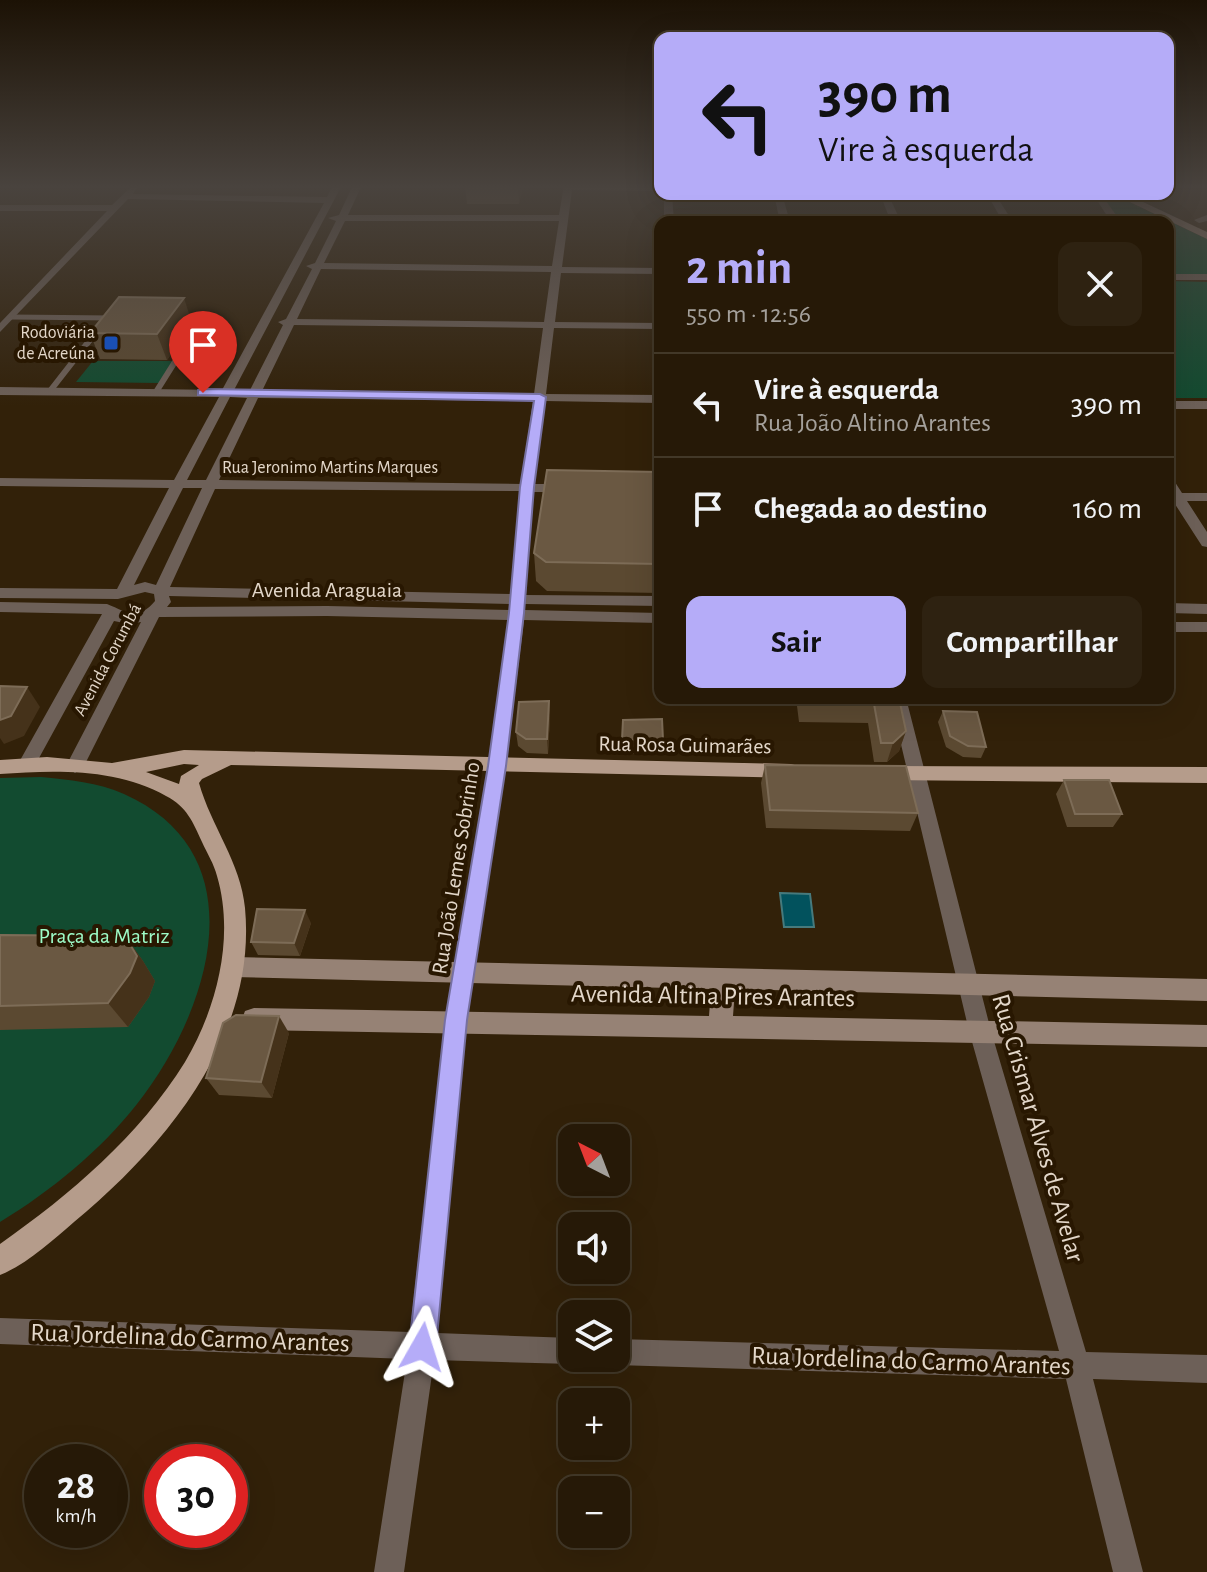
<!DOCTYPE html>
<html lang="pt">
<meta charset="utf-8">
<style>
:root{--surface:#261907;--page:#2e2211;--text:#f1f3f6;--muted:#a4a09b;--line:#423828;--accent:#b5acf8}
body{margin:0;font-family:"Alegreya Sans",sans-serif;background:var(--page);color:var(--text);height:100vh;display:flex;flex-direction:column;font-size:30px;white-space:nowrap}
*{box-sizing:border-box;margin:0}
p{font-size:26px;color:var(--muted)}
.icon{flex:none;width:44px;height:44px;fill:none;stroke:currentColor;stroke-width:2;stroke-linecap:round;stroke-linejoin:round}
.map{position:relative;flex:1;overflow:hidden}
.drawer{position:absolute;left:654px;top:216px;width:520px;height:488px;display:flex;flex-direction:column;background:var(--surface);border-radius:16px;box-shadow:0 8px 32px #0002,0 0 0 2px var(--line)}
.drawer>*{flex:none}
.guide{position:absolute;left:654px;top:32px;width:520px;height:168px;border-radius:16px;box-shadow:0 8px 32px #0002,0 0 0 2px var(--line);background:#b5acf8;color:#111;overflow:hidden}
.needle{width:52px;rotate:318deg}
.buttons{position:absolute;left:558px;top:1124px;display:grid;gap:16px}
.buttons a{display:grid;place-items:center;width:72px;height:72px;border-radius:16px;background:var(--surface);box-shadow:0 8px 32px #0002,0 0 0 2px var(--line);font-size:40px}
.speed{position:absolute;left:24px;top:1444px;display:flex;gap:16px;font-size:40px;font-weight:700;text-align:center}
.speed>*{display:grid;place-content:center;width:104px;height:104px;border-radius:50%;background:var(--surface);box-shadow:0 8px 32px #0002,0 0 0 2px var(--line);line-height:1}
.speed small{font-size:20px;font-weight:400}
.speed .limit{border:12px solid #d22;background:#fff;color:#111}
.pin{position:absolute;display:grid;place-items:center;width:68px;height:68px;color:#fff;margin:-82px -34px;border-radius:50% 50% 50% 0;rotate:-45deg;box-shadow:0 0 8px #0007}
.pin .icon{rotate:45deg}
.me{position:absolute;width:88px;margin:-44px;rotate:6deg;stroke-linejoin:round;filter:drop-shadow(0 0 6px #0008)}
.turn{display:flex;align-items:center;gap:28px;height:168px;padding:0 32px;font-size:36px}
.turn .icon{width:104px;height:104px;stroke-width:2.5}
.turn b{display:block;font-size:56px;line-height:68px}
.round{display:grid;place-items:center;flex:none;width:84px;height:84px;border-radius:16px;background:var(--page)}
.headline{display:flex;align-items:center;justify-content:space-between;height:136px;padding:0 32px}
h1{font-size:48px;font-weight:600;line-height:60px;color:var(--accent)}
.cta{display:flex;gap:16px;margin-top:auto;padding:16px 32px}
.cta a{flex:1;height:92px;border-radius:16px;background:var(--accent);color:#111;font-size:32px;font-weight:600;line-height:92px;text-align:center}
.cta a+a{background:var(--page);color:var(--text)}
ul{padding:0;list-style:none}
li{display:flex;align-items:center;gap:24px;height:104px;padding:0 32px;border-top:2px solid var(--line)}
li div{flex:1}
li b{display:block;font-size:30px}
li em{font-style:normal}
.map>svg:first-child{display:block}
</style>
<div class="map">
<svg width="1207" height="1572" viewBox="0 0 1207 1572">
<rect width="100%" height="100%" fill="#322109"/>
<g fill="#124b30">
<path d="M1100,194H1112L1207,239V274H1168V222H1119Z"/>
<path d="M1168,281L1207,282V398H1168Z"/>
<path d="M93,361H174L160,383L76,382Z"/>
<path d="M41,777C69,780 98,782 124,794C261,855 209,1013 137,1104C100,1151 51,1191 0,1222V778Z"/>
</g>
<path fill="#02525d" stroke="#467a7d" stroke-width="2" d="M780,893L810,894L814,927H784Z"/>
<g fill="none" stroke-linecap="round" stroke-linejoin="round">
<g stroke="#6d6058" stroke-width="5">
<path d="M11,317L113,318"/>
<path d="M180,318H202L186,343"/>
<path d="M88,343L97,331"/>
</g>
<g stroke="#6d6058" stroke-width="6">
<path d="M50,391L89,341"/>
<path d="M156,392L188,341"/>
</g>
<g fill="#6d6058" fill-rule="evenodd">
<path d="M133,185L137,188L133,194L327,197L333,185H342L234,390H250L283,325L278,322L286,319L312,269L306,266L315,263L336,221L328,218L339,215L353,185H362L348,215H559L564,185H660V191L572,190L562,267L660,268V274L561,273L555,322L660,323V329L554,328L546,394L660,395V403L545,401L534,484H569L576,488L569,492H533L526,595L660,596V606L525,604V610L660,613V623L524,620L506,766L467,1020L437,1333L572,1338V1358H583L572,1364L434,1360L404,1572H374L407,1359L0,1344V1318L410,1332L445,1020L488,766L508,620L327,616L159,617L84,766L75,773L66,766L141,622L129,624L114,621L33,769H21L18,764L102,614L0,612V602L107,604C127,612 137,622 155,601L154,594L145,592L118,599L0,598V588L117,589L169,488L0,486V478L174,480L219,397L0,395V387L222,390L324,203L128,199L0,332V323L107,211H0V205H112ZM345,221H559L552,266L324,263ZM321,269L551,272L544,322L297,319ZM294,325L543,328L534,394L262,391ZM230,397L247,398L206,480H187ZM258,398L533,401L521,484L219,480ZM183,488H202L156,585L145,582L134,585ZM215,489L520,491L511,594L170,587ZM169,596L510,604V610L327,606L167,607L171,602Z"/>
<path d="M664,194H672L674,222H664Z"/>
<path d="M774,194H782L790,222H780Z"/>
<path d="M880,194H888L901,222H891Z"/>
<path d="M987,194H995L1013,222H1003Z"/>
<path d="M1093,194H1101L1121,222H1111Z"/>
<path d="M1207,215V221L1199,223L1194,220Z"/>
<rect x="1168" y="274" width="39" height="6"/>
<rect x="1168" y="401" width="39" height="8"/>
<path d="M1168,478L1173,479L1182,493H1207V501H1187L1207,532V547L1202,546L1173,501L1168,500Z"/>
<path d="M1168,603L1207,604V614L1168,613Z"/>
<rect x="1168" y="622" width="39" height="10"/>
<path d="M890,698H906L991,1031L1086,1352L1207,1355V1383L1093,1379L1143,1572H1113L1066,1379L616,1365L605,1358H616V1339L1059,1351L969,1031Z"/>
</g>
<g fill="#968275" fill-rule="evenodd">
<path d="M1113,194H1126L1207,232V239Z"/>
<path d="M233,957L1207,979V1001L735,989L733,1016L1207,1025V1047L254,1030L245,1027L242,1019L245,1011L254,1008L709,1016L711,989L233,977L225,974L221,967L225,960Z"/>
</g>
<g fill="#b59c8b" fill-rule="evenodd">
<path d="M184,750L791,764L798,766L801,771L798,776L791,778L231,765L202,779L199,783C211,826 241,863 245,908C257,1036 167,1145 74,1222C52,1241 27,1264 0,1275V1244C71,1194 139,1136 185,1062C217,1008 235,937 217,876C214,864 207,853 202,842C193,822 187,807 166,796C118,768 54,770 0,774V760L47,757L112,763ZM184,764L199,765L181,776L179,784L146,772Z"/>
<path d="M883,766L1207,767V783L883,780L876,778L873,773L876,768Z"/>
</g>
</g>
<g fill="#5b4931">
<path d="M465,186H523L519,204H467Z"/>
<path d="M192,323L167,360L100,359L90,333Z"/>
<path d="M660,472V593L547,591L536,581L534,553Z"/>
<path d="M796,698H899L906,731L899,751L887,762H874L868,723L799,722Z"/>
<path d="M549,701L550,715L548,754L527,753L518,746L516,732Z"/>
<path d="M943,711L986,747L981,758L963,757L946,747L938,722Z"/>
<path d="M622,740H663L662,754H621Z"/>
<path d="M765,765L918,813L910,831L766,828L761,783Z"/>
<path d="M1064,780L1122,814L1113,827H1067L1056,794Z"/>
<path d="M311,923L300,956L258,955L251,942Z"/>
<path d="M0,935L125,936L143,961L155,981L149,997L128,1027L0,1030Z"/>
<path d="M289,1033L272,1098L219,1095L206,1078Z"/>
</g>
<g fill="#45321a">
<path d="M518,186H523L519,204Z"/>
<path d="M184,298L192,323L167,360L157,334Z"/>
<path d="M27,687L40,707L24,736L4,744L0,738V720Z"/>
<path d="M549,701L550,715L548,754L547,739Z"/>
<path d="M906,731L899,751L887,762L893,743Z"/>
<path d="M305,910L311,923L300,956L294,943Z"/>
<path d="M125,936L143,961L155,981L149,997L128,1027L108,1003Z"/>
<path d="M279,1016L289,1033L272,1098L261,1082Z"/>
</g>
<g fill="#6a5842" stroke="#7d6c57" stroke-width="2">
<path d="M119,297L184,298L157,334L90,333Z"/>
<path d="M547,470L660,472V564L546,562L534,553Z"/>
<path d="M0,686L27,687L11,716L0,720Z"/>
<path d="M803,698H899L906,731L893,743H881L874,704L804,702Z"/>
<path d="M549,701L547,739H526L516,732L519,702Z"/>
<path d="M943,711L977,712L986,747L968,746L950,736Z"/>
<path d="M662,719L663,740H622L623,720Z"/>
<path d="M765,765L906,766L918,813L770,810Z"/>
<path d="M1064,780H1109L1122,814H1075Z"/>
<path d="M257,909L305,910L294,943L251,942Z"/>
<path d="M0,935L125,936L137,956L130,973L108,1003L0,1006Z"/>
<path d="M236,1015L279,1016L261,1082L206,1078L223,1023Z"/>
</g>
<linearGradient id="sky" x2="0" y2="1"><stop stop-color="#1c1205"/><stop offset="0.46" stop-color="#49433e"/><stop offset="1" stop-color="#49433e" stop-opacity="0"/></linearGradient>
<rect width="1207" height="406" fill="url(#sky)"/>
<path fill="#b5acf8" stroke="#7670a1" stroke-width="2" d="M203,389L540,394L546,397L534,487L524,613L506,766L467,1020L436,1347L432,1357L422,1361L413,1357L409,1347L445,1020L488,766L509,613L520,487L534,401L198,395V390Z"/>
<rect fill="#1a4fb4" stroke="#281701" stroke-width="3" x="103" y="335" width="16" height="16" rx="4"/>
<g text-anchor="middle" dominant-baseline="central" stroke-width="8" stroke-linejoin="round" paint-order="stroke">
<g font-size="18" fill="#e3d7c9" stroke="#281701" text-anchor="end">
<text x="95" y="333">Rodoviária<tspan x="95" dy="21">de Acreúna</tspan></text>
</g>
<g font-size="18" fill="#e3d7c9" stroke="#281701">
<text x="330" y="468">Rua Jeronimo Martins Marques</text>
<text transform="translate(108 660) rotate(-62)">Avenida Corumbá</text>
</g>
<g font-size="22" fill="#e3d7c9" stroke="#281701">
<text x="327" y="590">Avenida Araguaia</text>
<text transform="translate(685 745) rotate(1)">Rua Rosa Guimarães</text>
<text transform="translate(456 868) rotate(-81)">Rua João Lemes Sobrinho</text>
</g>
<g font-size="22" fill="#9dfbc7" stroke="#281701">
<text x="104" y="936">Praça da Matriz</text>
</g>
<g font-size="26" fill="#e3d7c9" stroke="#281701">
<text transform="translate(713 996) rotate(1)">Avenida Altina Pires Arantes</text>
<text transform="translate(1038 1128) rotate(74)">Rua Crismar Alves de Avelar</text>
<text transform="translate(190 1338) rotate(2)">Rua Jordelina do Carmo Arantes</text>
<text transform="translate(911 1361) rotate(2)">Rua Jordelina do Carmo Arantes</text>
</g>
</g>
</svg>
<div class="buttons">
<a><svg class="needle" viewBox="-14 -14 28 28"><path d="M0-13l5 13h-10z" fill="#e53935"/><path d="M0 13l5-13h-10z" fill="#a4a09b"/></svg></a>
<a><svg class="icon" aria-label="sound" viewBox="0 0 24 24"><path d="M4 9h4l5-4v14l-5-4H4zM17 9q2 3 0 6"/></svg></a>
<a><svg class="icon" aria-label="layers" viewBox="0 0 24 24"><path d="M12 4l9 5-9 5-9-5zM3 14l9 5 9-5"/></svg></a>
<a>+</a>
<a>−</a>
</div>
<div class="speed"><div>28<small>km/h</small></div><div class="limit">30</div></div>
<div class="pin" style="left:203px;top:393px;background:#d93025"><svg class="icon" aria-label="arrive" viewBox="0 0 24 24"><path d="M6 21V4h12l-3 4 3 4H6"/></svg></div>
<svg class="me" style="left:422px;top:1347px" viewBox="-20 -20 40 40"><path d="M0-17L14 15 0 8-14 15z" fill="#b5acf8" stroke="#fff" stroke-width="4"/></svg>
<div class="guide">
<div class="turn"><svg class="icon" aria-label="left" viewBox="0 0 24 24"><path d="M17 20v-9H6M10 6l-5 5 5 5"/></svg><div><b>390 m</b>Vire à esquerda</div></div>
</div>
<section class="drawer">
<div class="headline"><div><h1>2 min</h1><p>550 m · 12:56</p></div><a class="round"><svg class="icon" aria-label="close" viewBox="0 0 24 24"><path d="M6 6l12 12M18 6L6 18"/></svg></a></div>
<ul>
<li><svg class="icon" aria-label="left" viewBox="0 0 24 24"><path d="M17 20v-9H6M10 6l-5 5 5 5"/></svg><div><b>Vire à esquerda</b><p>Rua João Altino Arantes</p></div><em>390 m</em></li>
<li><svg class="icon" aria-label="arrive" viewBox="0 0 24 24"><path d="M6 21V4h12l-3 4 3 4H6"/></svg><div><b>Chegada ao destino</b></div><em>160 m</em></li>
</ul>
<div class="cta"><a>Sair</a><a>Compartilhar</a></div>
</section>
</div>
